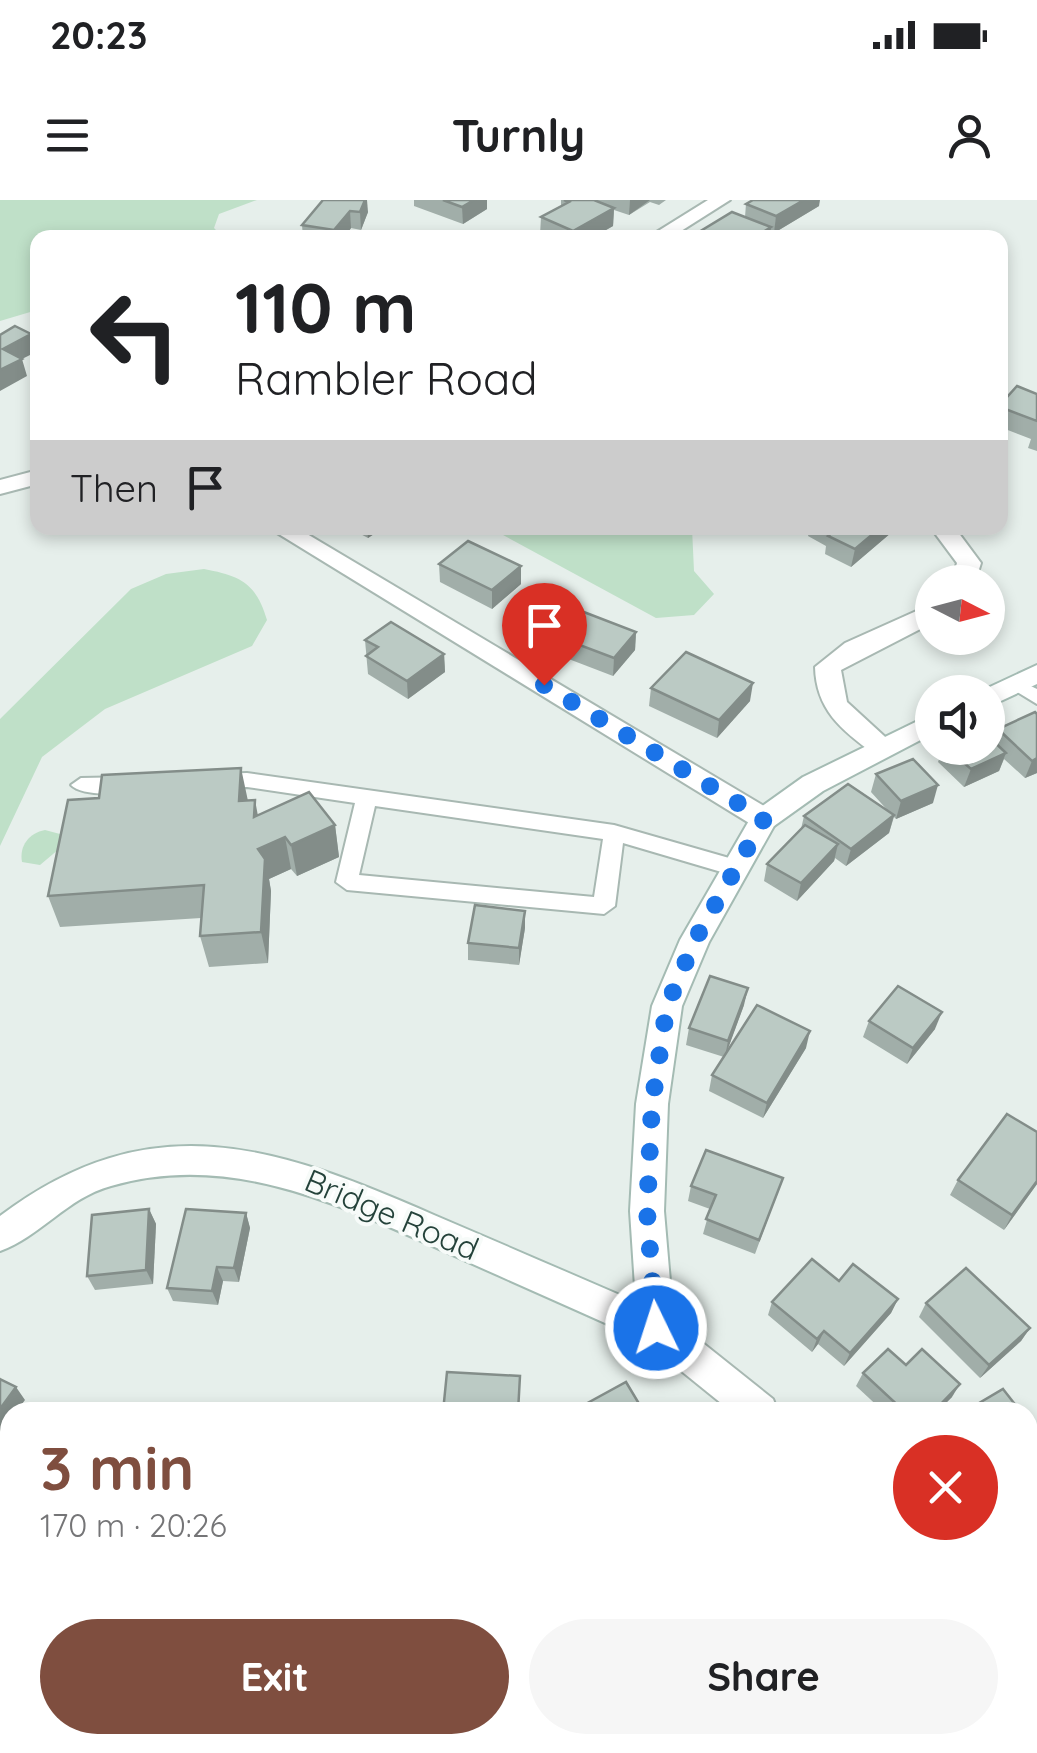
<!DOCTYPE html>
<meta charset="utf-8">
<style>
:root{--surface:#fff;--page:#f6f6f6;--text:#202124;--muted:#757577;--accent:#7f4e3f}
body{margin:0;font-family:Quicksand,sans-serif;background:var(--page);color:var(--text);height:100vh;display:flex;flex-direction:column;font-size:38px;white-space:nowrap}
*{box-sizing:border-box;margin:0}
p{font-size:32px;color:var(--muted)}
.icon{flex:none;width:55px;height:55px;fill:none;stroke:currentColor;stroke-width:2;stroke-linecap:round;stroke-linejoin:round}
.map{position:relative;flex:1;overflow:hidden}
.sheet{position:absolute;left:0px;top:1202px;width:1038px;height:352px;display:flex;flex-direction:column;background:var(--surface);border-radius:30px 30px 0 0;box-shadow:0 5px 15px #0003}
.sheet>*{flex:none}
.hud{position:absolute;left:30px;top:30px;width:978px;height:305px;border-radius:20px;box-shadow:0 5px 15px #0003;background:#fff;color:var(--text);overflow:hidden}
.needle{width:65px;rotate:96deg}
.tools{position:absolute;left:915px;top:365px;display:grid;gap:20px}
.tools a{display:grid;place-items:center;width:90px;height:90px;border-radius:50%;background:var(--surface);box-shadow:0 5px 15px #0003;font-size:50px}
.pin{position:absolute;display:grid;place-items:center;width:85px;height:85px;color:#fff;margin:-102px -42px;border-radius:50% 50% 50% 0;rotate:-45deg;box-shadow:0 0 10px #0007}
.pin .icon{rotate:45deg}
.me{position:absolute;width:110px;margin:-55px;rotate:356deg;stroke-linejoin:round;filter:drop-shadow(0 0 8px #0008)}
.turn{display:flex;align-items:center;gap:35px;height:210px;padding:0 40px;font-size:45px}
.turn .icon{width:130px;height:130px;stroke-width:2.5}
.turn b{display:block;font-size:70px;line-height:85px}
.then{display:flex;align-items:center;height:95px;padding:0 40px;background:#0003;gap:20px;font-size:38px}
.round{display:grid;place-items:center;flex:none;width:105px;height:105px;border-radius:52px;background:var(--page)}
.overview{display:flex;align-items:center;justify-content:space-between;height:170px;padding:0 40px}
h1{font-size:60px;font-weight:700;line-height:75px;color:var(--accent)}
.button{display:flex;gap:20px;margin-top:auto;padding:20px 40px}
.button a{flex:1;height:115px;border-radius:60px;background:var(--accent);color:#fff;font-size:40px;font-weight:700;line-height:115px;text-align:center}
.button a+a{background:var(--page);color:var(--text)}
.status{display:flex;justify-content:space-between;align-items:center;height:70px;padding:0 50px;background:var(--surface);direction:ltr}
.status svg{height:28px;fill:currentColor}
header{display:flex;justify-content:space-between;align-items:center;height:130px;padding:0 40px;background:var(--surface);font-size:45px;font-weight:700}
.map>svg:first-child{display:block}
</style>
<div class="status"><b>20:23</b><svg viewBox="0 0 49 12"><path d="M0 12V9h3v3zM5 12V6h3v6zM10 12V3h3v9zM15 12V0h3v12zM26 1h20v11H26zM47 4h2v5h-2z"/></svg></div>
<header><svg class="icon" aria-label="menu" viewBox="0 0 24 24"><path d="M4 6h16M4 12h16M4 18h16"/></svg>Turnly<svg class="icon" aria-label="person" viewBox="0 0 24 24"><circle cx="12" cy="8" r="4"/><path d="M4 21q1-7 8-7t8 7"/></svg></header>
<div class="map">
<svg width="1037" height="1553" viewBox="0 0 1037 1553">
<rect width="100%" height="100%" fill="#e6efeb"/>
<g fill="#bfe0c8">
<path d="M0,0H257L219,14L214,28L223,37L38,38L37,110L0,121Z"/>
<path d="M490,328H692L694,371L714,394L694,415L656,418Z"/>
<path d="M204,369C241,376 256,383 267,420L252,446L105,509L42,557L0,646V519L131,389L166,374Z"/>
<path d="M45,630L60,634L59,649L40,665L22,662C19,646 29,633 45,630Z"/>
<path d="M10,1290V1545H245L241,1553H0V1293Z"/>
</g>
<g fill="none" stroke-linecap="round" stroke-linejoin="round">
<g stroke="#a8b8b2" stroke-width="4">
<g id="service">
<path d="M1016,479L1037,489V504L1006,485Z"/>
<path d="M247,573L614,625L743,662L746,668L735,676L623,643L615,706L604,714L347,690L336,682L355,603L247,587L213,588L203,581L213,574ZM375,606L603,639L594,697L359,675Z"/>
<path d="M131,577L141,584C130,596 82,597 71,585L81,578Z"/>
<path d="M527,1545H564L560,1553H523Z"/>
<rect x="679" y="1545" width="32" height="8"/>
<path d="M922,1545H964L960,1553H918Z"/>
</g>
</g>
<g stroke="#a8b8b2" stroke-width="4">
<g id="minor">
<path d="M708,0H730L670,38H647Z"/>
<path d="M38,270V284L0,294V280Z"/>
<path d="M269,328H297L774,612L778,619L774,626H754Z"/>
<path d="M931,328H955L981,363L975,382H951L957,363Z"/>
<path d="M932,404V423L841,470L847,502L895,546L882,555L873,553C841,530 816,509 815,467L845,443Z"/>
</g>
</g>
<g stroke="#a8b8b2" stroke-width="4">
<g id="tertiary">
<path d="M656,1111L669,1116L773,1199L778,1212H732L643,1140L638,1128L643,1116Z"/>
<path d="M1028,1463L1037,1467V1517L1028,1513Z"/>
</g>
</g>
<g stroke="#a4bbb3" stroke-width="4">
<g id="secondary">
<path d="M1037,465V484L988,507V492H979Z"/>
<path d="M932,514V534L823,591L774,626L709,742L682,806L668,904L664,1011L674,1128L669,1140L656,1145L643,1140C578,1111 513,1082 448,1053C340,1005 231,951 111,986C67,998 41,1036 0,1051V1016C151,902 276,946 434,1015C502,1044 569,1073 636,1102L630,1011L636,904L652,806L680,740L754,612L803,577Z"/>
</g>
</g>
<use href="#service" fill="#fff" fill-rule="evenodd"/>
<use href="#minor" fill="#fff" fill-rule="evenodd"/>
<use href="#tertiary" fill="#fff" fill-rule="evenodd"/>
<use href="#secondary" fill="#fff" fill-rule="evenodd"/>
</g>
<g fill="#a1aea9">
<path d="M323,0L368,12L361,30L351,28L344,38H303L302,25Z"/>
<path d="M414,0H487V9L463,24L414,6Z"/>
<path d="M561,0H666L659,5L650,2L629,15L614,10L613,26L592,38H547L540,35L541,17L561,6Z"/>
<path d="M746,4L819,6L774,33L770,32V38H693L694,35L745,17Z"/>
<path d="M1037,194V251L1028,248L1031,239L1000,227V205Z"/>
<path d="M349,328H383L368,338Z"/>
<path d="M810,328H893L892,332L851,367L825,354L826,346L808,336Z"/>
<path d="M439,364L521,384L492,409L440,382Z"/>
<path d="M636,432L635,450L613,476L553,453V435Z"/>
<path d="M365,440L444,454L445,472L408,499L368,474Z"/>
<path d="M651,488L750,501L717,538L649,506Z"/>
<path d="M1035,512L1037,573L1025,578L1004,559L999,571L964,587L938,562L943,548H988L993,541L998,529Z"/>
<path d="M876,574L933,603L896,619L894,617L889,633L846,666L835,658L834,661L797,701L764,681L767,664L801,629L804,616L890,613L871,592Z"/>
<path d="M248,600L258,615L335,625L339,657L297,676L291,669L269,679L271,691L268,763L209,767L200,736L201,718L60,727L48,696Z"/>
<path d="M525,728L519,765L468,760V743Z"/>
<path d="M744,805L726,853L806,848L763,918L709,891L712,875L724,857L686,845L689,828Z"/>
<path d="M869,821L935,829L907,864L863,837Z"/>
<path d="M783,978L755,1054L703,1034L710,1009L688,1001L691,986Z"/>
<path d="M958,980L1037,984L1004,1030L950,995Z"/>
<path d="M149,1009L156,1024L153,1084L95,1090L87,1076Z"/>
<path d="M246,1013L250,1028L239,1082L223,1081L218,1105L173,1101L167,1088Z"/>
<path d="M839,1081L898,1099L891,1113L844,1166L818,1144L812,1152L768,1115L772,1102Z"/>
<path d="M926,1103L1030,1128L1021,1141L980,1178L919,1117Z"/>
<path d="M906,1165L952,1197L937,1212H884L856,1186L863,1173Z"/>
<path d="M830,1545H857L841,1553H834Z"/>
</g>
<g fill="#838d89">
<path d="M365,0H367L368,12L361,30L360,12Z"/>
<path d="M472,0H487V9L463,24L462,7Z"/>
<path d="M630,0H650L629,15Z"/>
<path d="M804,0H820L819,6L774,33L776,16Z"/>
<path d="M614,8L613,26L592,38H572L573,31Z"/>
<path d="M350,11L351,28L344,38H335L334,30Z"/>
<path d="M771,27L770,38H754Z"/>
<path d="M31,134L36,152L22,159L27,176L0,191V170L3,149Z"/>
<path d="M367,328H383L368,338Z"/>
<path d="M880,328H893L892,332L851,367L855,349Z"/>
<path d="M521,366V384L492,409V390Z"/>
<path d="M636,432L635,450L613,476L614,458Z"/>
<path d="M444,454L445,472L408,499L407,481Z"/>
<path d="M753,483L750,501L717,538L719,520Z"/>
<path d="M1006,553L999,571L964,587L971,569Z"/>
<path d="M1037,558V573L1025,578L1032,561Z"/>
<path d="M241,568L248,601H239Z"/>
<path d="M938,585L933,603L896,619L901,601Z"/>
<path d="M255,600L261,632L285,637L291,669L269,679L271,691L268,763L261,732L254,617Z"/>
<path d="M894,615L889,633L846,666L851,649Z"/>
<path d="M335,625L339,657L297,676L291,645Z"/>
<path d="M838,644L834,661L797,701L801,683Z"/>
<path d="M525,711V728L519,765V748Z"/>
<path d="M748,788L744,805L725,857L728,841Z"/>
<path d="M942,812L935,829L907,864L913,848Z"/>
<path d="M810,831L806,848L763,918L767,903Z"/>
<path d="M1037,981V984L1004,1030L1012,1015Z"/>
<path d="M149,1009L156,1024L153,1084L146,1070Z"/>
<path d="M246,1013L250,1028L239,1082L234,1068Z"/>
<path d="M217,1067L223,1081L218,1105L212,1091Z"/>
<path d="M898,1099L891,1113L844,1166L850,1153Z"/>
<path d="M1030,1128L1021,1141L980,1178L989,1165Z"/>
<path d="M824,1131L818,1144L812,1152L817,1139Z"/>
<path d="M960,1184L952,1197L937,1212H933Z"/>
<path d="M16,1187L25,1200L16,1212H10V1221L0,1235V1209Z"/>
<path d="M1037,1245V1249L1028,1257V1251Z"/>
<path d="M848,1545H857L838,1553L845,1546Z"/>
</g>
<g fill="#bbcac4" stroke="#838d89" stroke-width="2.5">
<path d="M323,0H365L360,12L350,11L334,30L302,25Z"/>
<path d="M443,0H474L462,7Z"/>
<path d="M564,0H594L614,8L573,31L541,17L569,2Z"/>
<path d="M753,0H804L776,16L746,4Z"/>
<path d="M732,12L771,27L754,38H699L694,35Z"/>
<path d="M15,126L31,134L3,149L22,159L0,170V135Z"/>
<path d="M1017,186L1037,194V221L1000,207V205Z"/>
<path d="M830,328H880L855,349L828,336L835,330Z"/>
<path d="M468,341L521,366L492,390L439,364Z"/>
<path d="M576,409L636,432L614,458L553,435Z"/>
<path d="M391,422L444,454L407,481L366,456L378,447L365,440Z"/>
<path d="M686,452L753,483L719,520L651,488Z"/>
<path d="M1035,512L1037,514V558L1032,561L998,529Z"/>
<path d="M988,536L1006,553L971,569L947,548H988Z"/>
<path d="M913,559L938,585L901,601L876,574Z"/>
<path d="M241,568L239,601L255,600L254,617L309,592L335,625L291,645L285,637L258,649L265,659L261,732L200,736L204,685L48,696L68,600L99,598L102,575Z"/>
<path d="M848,584L894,615L851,649L804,616Z"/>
<path d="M805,625L838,644L801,683L767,664Z"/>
<path d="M475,705L525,711L519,748L468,743Z"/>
<path d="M710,776L748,788L728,841L689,828Z"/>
<path d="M898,786L942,812L913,848L869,821Z"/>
<path d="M757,805L810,831L767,903L712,875Z"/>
<path d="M1007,914L1037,932V981L1012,1015L958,980Z"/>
<path d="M706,950L783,978L759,1040L706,1019L716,995L691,986Z"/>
<path d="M149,1009L146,1070L87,1076L92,1015Z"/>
<path d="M186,1009L246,1013L234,1068L217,1067L212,1091L167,1088Z"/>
<path d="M812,1059L839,1081L853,1064L898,1099L850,1153L824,1131L817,1139L772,1102Z"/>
<path d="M966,1068L1030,1128L989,1165L926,1103Z"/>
<path d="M888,1149L906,1165L922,1149L960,1184L933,1212H905L863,1173Z"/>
<path d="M447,1172L520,1176L518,1212H443Z"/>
<path d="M0,1179L16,1187L0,1209Z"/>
<path d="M626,1182L644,1212H571Z"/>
<path d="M1003,1189L1021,1212H964Z"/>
<path d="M1028,1221L1037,1233V1245L1028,1251Z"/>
</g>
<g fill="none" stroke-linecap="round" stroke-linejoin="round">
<path stroke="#1a73e8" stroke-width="18" stroke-dasharray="0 32.4" d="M544,485L764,619L695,740L667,806L652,904L647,1011L656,1128"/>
</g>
<g text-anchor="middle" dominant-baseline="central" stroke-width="8" stroke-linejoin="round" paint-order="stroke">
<g font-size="32" fill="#24423a" stroke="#f7fbf9">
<text transform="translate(392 1014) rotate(23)">Bridge Road</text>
</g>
</g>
</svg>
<div class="tools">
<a><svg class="needle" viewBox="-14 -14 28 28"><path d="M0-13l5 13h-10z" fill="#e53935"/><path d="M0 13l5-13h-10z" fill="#757577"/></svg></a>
<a><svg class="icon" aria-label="sound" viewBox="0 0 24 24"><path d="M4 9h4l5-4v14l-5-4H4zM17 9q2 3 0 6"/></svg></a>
</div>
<div class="pin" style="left:544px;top:485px;background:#d93025"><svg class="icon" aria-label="arrive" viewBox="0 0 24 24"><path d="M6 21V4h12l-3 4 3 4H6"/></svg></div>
<svg class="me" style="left:656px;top:1128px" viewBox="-20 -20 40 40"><circle r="17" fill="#1a73e8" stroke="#fff" stroke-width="3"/><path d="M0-11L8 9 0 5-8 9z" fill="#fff"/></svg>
<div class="hud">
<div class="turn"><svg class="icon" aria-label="left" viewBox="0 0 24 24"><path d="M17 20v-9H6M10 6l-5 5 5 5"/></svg><div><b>110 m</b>Rambler Road</div></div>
<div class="then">Then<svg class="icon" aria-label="arrive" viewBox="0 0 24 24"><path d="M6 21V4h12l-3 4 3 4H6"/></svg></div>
</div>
<section class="sheet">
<div class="overview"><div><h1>3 min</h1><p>170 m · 20:26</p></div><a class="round" style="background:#d93025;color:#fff"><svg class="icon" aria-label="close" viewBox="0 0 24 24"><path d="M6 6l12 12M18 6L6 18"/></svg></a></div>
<div class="button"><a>Exit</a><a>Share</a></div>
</section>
</div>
